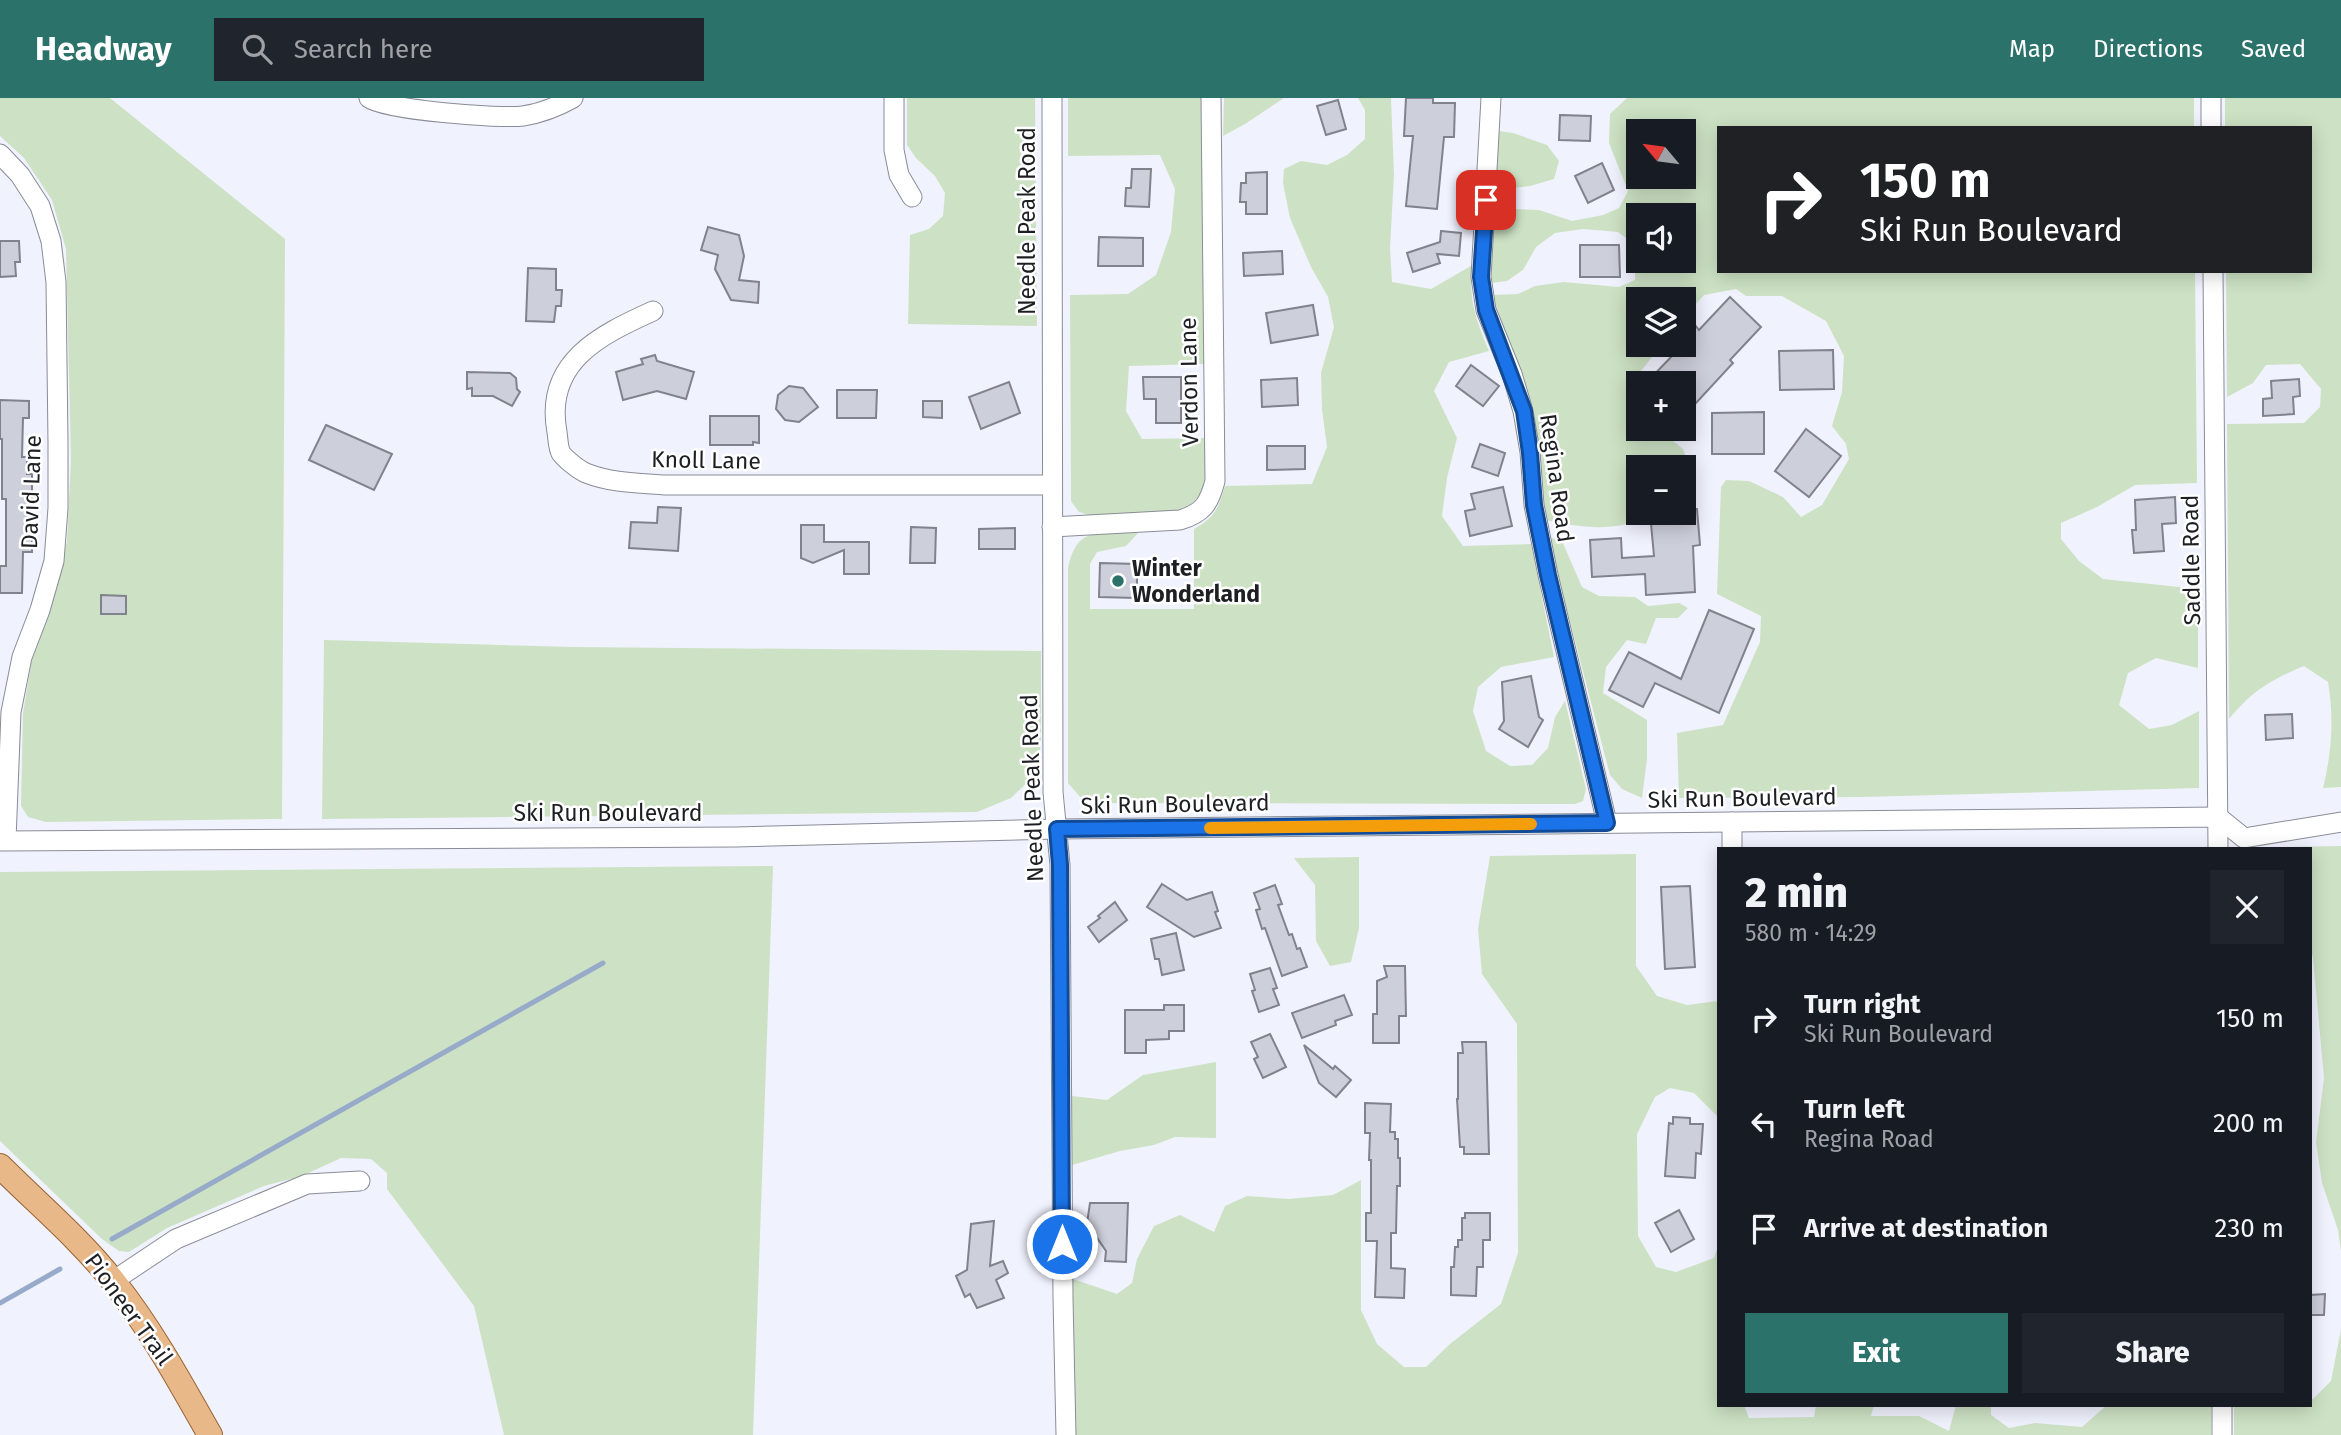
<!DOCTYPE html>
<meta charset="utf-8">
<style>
:root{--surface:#171b24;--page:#20242c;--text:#f1f3f6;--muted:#9ea1a6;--accent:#2a726a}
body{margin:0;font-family:"Fira Sans",sans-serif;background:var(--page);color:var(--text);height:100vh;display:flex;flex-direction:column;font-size:26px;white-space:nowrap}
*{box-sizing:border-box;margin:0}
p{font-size:23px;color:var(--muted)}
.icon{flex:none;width:38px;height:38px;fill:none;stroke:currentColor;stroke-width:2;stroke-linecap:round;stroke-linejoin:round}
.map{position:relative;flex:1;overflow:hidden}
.side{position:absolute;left:1717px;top:749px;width:595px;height:560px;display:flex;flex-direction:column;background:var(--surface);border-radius:0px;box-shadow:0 4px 18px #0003}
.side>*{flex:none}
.top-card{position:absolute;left:1717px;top:28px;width:595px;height:147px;border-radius:0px;box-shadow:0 4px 18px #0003;background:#202124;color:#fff;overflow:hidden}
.needle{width:46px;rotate:299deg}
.tools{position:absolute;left:1626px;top:21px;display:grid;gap:14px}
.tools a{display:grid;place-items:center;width:70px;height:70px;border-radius:0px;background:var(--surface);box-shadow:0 4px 18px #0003;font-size:35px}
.pin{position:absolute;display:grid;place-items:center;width:60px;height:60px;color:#fff;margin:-30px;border-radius:14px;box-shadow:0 4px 10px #0006}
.me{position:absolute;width:77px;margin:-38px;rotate:0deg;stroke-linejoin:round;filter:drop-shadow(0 0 5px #0008)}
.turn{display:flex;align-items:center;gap:24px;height:147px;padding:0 28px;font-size:32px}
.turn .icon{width:91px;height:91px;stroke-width:2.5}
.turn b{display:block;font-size:49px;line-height:60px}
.round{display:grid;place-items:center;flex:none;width:74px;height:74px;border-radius:0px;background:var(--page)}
.overview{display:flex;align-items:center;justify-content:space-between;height:119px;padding:0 28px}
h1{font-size:42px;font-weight:800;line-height:52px}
.cta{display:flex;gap:14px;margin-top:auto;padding:14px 28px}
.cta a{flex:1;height:80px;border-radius:0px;background:var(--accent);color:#fff;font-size:28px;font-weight:800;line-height:80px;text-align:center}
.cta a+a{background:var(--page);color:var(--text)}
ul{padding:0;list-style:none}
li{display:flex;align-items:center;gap:21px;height:105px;padding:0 28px}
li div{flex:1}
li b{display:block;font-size:26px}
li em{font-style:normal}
header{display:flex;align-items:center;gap:42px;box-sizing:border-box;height:98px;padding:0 35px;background:var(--accent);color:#fff}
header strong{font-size:33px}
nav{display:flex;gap:38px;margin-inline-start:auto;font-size:24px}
.search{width:490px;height:63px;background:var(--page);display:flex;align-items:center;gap:18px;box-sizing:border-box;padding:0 24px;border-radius:0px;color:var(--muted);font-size:26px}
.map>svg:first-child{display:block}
</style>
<header>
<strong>Headway</strong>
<div class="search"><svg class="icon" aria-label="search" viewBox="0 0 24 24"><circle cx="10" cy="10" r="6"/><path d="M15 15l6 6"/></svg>Search here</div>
<nav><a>Map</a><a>Directions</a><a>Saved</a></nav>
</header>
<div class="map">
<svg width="2341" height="1337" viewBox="0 0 2341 1337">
<rect width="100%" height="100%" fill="#f0f2fe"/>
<g fill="#cde2c4" fill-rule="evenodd">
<path d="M0,0H110L285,141L282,721L46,724L28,719L21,708L23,615L32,561L52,506L67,443L71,362L66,151L52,102L24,60L0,38Z"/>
<path d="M907,0H1035L1037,228L908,226L910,137L929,131L943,118L945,95L935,78L916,60L907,47Z"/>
<path d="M1068,0H1202L1204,266L1129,268L1126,313L1142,341L1205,340V380L1201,396L1190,407L1172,414L1092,418L1079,414L1071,403L1070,197L1128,196L1156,177L1171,134L1175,91L1160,57L1068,58Z"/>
<path d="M1224,0H1284L1245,26L1223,38Z"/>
<path d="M1358,0H1391L1394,77L1390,150L1392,184L1431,191L1471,168C1470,205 1475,219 1489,253L1449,264L1434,293L1457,340L1447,380L1442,418L1463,448L1531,446L1554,559L1501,569L1478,589L1473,613L1486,653L1510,668L1532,667L1548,650L1555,619L1565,603L1586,691L1583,703L1575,706L1095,705L1081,700L1068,685V470C1077,426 1101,436 1139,434L1126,448L1097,454L1090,466V511H1194V431C1215,419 1218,411 1225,388L1312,386L1327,349L1322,311L1321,275L1334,229L1328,199L1311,169L1290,120L1283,85L1284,71L1301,63L1327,67L1347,57L1365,41V12Z"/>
<path d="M1627,0H2194V30H1718V173H2195L2197,385L2135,387L2097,409L2061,425V441L2079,463L2103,481L2198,491V570L2156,560L2128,575L2119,607L2149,631L2172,627L2199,613V690L1861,699L1679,700L1677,635L1723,627L1760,544L1761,518L1717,496L1721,389L1726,382L1749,383L1783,399L1801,419L1822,407L1849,361L1846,346L1832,328L1842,294L1844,258L1826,223L1782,198H1746L1736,191L1704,197L1684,219V201H1638V247H1661L1635,281L1638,331H1658L1683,351L1694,380L1689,392L1684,393V369H1638V408L1635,411V423C1609,434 1572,428 1545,422L1517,264L1496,209L1493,197L1518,196L1535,188L1564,184L1619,189L1635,182V147L1618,134L1583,131L1555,135L1536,149L1523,172L1507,183L1491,185L1494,118L1514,111L1539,112L1572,123L1603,117L1619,110L1628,93L1609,45L1610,16ZM1638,33H1684V79H1638ZM1638,117H1684V163H1638Z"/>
<path d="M2225,0H2341V689L2323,690C2332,654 2334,619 2328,584L2304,568C2270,582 2252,593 2229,621L2227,326L2304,325L2320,309L2321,291L2300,266L2266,267L2253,285L2227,299L2226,173H2310V30H2225Z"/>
<path d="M1499,33L1513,35L1547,47L1559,63L1554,81L1530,88L1496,92Z"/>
<path d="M1548,439L1562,443L1582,489L1599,498L1635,499L1648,508L1679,505L1688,510L1678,520H1656L1646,546L1627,542L1606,569L1603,595L1647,622V661L1642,700L1622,691L1610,677Z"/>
<path d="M324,542L573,549L1041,553V646L1034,678L1011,700L977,714L322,721Z"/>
<path d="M2341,748V1153L2338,1132L2322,1085L2316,1044L2324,980L2313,860L2310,848V751L2232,750Z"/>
<path d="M1636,756V868L1657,898L1687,907L1718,903V1019L1694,995L1670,990L1655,999L1637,1036L1638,1138L1656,1169L1676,1174L1714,1160L1718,1148V1307H1744L1749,1320L1814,1319L1816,1307H1874L1871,1318H1919L1949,1333L1956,1307H1991V1317L2009,1330L2035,1325L2082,1329L2107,1307H2211V1337H1074L1073,1181L1117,1196L1132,1185L1137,1161L1154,1128L1180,1117L1214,1134L1225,1108L1247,1098L1289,1101L1333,1097L1361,1082V1212L1377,1246L1404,1269H1426L1450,1246L1501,1206L1518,1155L1517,926L1482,876L1478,831L1490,758Z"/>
<path d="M1359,759V830L1351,864L1330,868L1316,843L1315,787L1294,760Z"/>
<path d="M773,768L753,1337H504L474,1208L387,1091V1075L371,1061L341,1060L302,1078L264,1088L167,1130L129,1154L119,1153L102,1141L0,1043V774Z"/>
<path d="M1216,964V1040L1175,1039L1154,1047L1120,1053L1072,1067V998L1107,1002L1143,977Z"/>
<path d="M2341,1231V1337H2234V1307H2310V1301H2313L2331,1283Z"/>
</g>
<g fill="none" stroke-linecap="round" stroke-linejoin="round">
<g stroke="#97aaca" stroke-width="5">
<path d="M112,1141L603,865"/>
<path d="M0,1205L60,1171"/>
</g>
</g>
<g fill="#cdcfdb" stroke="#80828c" stroke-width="2">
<path d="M1406,0H1433V5H1455L1454,39H1444L1437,111L1406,108L1413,38H1404Z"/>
<path d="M1338,2L1346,31L1326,37L1317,8Z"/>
<path d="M1560,17L1591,18L1590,43L1559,42Z"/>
<path d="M1602,65L1614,92L1588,105L1575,78Z"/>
<path d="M1132,71H1151L1149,109L1125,108L1126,90H1131Z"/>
<path d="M1267,74V116H1246V104H1240L1241,85H1246V75Z"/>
<path d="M708,129L739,137L744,158L739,182L759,184L758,205L731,202L715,171L718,157L701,152Z"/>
<path d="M1441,133L1461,135L1459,158L1437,156L1440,165L1413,174L1407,155L1440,144Z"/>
<path d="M1099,139L1143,140V168H1098Z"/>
<path d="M0,143H19L20,164H15L16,178L0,179Z"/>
<path d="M1580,147H1619L1620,179H1580Z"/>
<path d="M1282,153L1283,176L1244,178L1243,155Z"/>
<path d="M528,170L556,171V192H562L561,208H556L554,224L526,223Z"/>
<path d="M1730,199L1761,229L1730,262L1733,265L1684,318V285H1646L1673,257L1669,253L1676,247H1684V239L1695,227L1699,232Z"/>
<path d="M1313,207L1318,237L1271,245L1266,215Z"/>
<path d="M1833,252L1834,291L1780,292L1779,253Z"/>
<path d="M655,257L657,263L694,274L686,301L657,293L623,302L616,274L643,266L641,261Z"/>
<path d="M1471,267L1499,288L1483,308L1456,288Z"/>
<path d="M467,274L510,275L516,280L517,291L520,294L512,308L493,298H472V290L467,291Z"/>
<path d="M1143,279H1181V325H1156V301H1144Z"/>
<path d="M1297,280L1298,307L1262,309L1261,282Z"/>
<path d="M2299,281L2300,298L2293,299L2294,316L2263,318V301L2272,300L2271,283Z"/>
<path d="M1009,284L1020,315L981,331L969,299Z"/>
<path d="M789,288L803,290L818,309L799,324L785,322L776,311L778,297Z"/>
<path d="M837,292H877L876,320H837Z"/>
<path d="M0,302L29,303V320H23L22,359H27V376H32V454H23L22,495H0V468H6V401H2V341H0Z"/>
<path d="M923,303H942V320L923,319Z"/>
<path d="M1764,314V356H1712V315Z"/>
<path d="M710,318H759V345L753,344V347H710Z"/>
<path d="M326,327L392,356L374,392L309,362Z"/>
<path d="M1806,331L1841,358L1809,399L1775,373Z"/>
<path d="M1480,346L1505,355L1498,378L1472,369Z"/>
<path d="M1267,348H1305V371L1267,372Z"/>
<path d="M1503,389L1512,428L1470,438L1465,413L1475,411L1471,396Z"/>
<path d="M2175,399L2176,425L2162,426L2164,453L2134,455L2132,432H2136L2135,402Z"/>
<path d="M658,409L681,410L678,453L629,450L631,424L657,425Z"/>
<path d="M1697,411L1700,447L1693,448L1695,494L1646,497L1645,476L1592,479L1590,442L1621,440L1622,460L1654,458L1650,415H1684V412Z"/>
<path d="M801,427H824V444H869V476H844V452L813,465L801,460Z"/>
<path d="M911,429L936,430L935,465H910Z"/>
<path d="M1015,430V451H979V431Z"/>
<path d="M1100,465L1138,466L1136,500L1099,499Z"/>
<path d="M101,497L126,498V516H101Z"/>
<path d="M1709,512L1754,531L1719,615L1655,585L1643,609L1609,592L1629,554L1681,581Z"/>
<path d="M1531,578L1539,619L1543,622L1528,649L1499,631L1504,623L1502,584Z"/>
<path d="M2292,616L2293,640L2266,642L2265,617Z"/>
<path d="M1162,786L1187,802L1212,794L1218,813L1215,814L1221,830L1194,839L1147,809Z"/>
<path d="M1275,787L1282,806L1278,807L1289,837L1292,836L1297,851L1300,850L1307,869L1282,878L1265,830L1262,831L1256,812L1260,811L1254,795Z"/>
<path d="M1690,788L1695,869L1665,871L1661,789Z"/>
<path d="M1115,804L1127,822L1099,844L1088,829L1100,820L1098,818Z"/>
<path d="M1176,835L1184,872L1162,877L1159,861H1155L1151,841Z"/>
<path d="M1384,868H1405L1406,918H1399V945H1373V916H1377V883L1387,879Z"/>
<path d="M1270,870L1277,890L1273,891L1279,907L1259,914L1252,893L1255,892L1250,876Z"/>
<path d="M1344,897L1352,917L1335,923L1336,927L1302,940L1292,915Z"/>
<path d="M1164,907H1184V933H1169V941L1146,942V955H1125V912H1164Z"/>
<path d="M1270,936L1286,969L1263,980L1254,961L1258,959L1251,944Z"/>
<path d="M1462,944H1486L1489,1056H1464V1049H1460L1457,1001H1458V955H1463Z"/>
<path d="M1304,947L1333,971L1335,968L1351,982L1336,999L1319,985Z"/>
<path d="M1365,1005L1391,1006L1390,1034H1395V1041H1398V1060H1400V1088H1397L1396,1135H1391V1170L1405,1171L1404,1200L1375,1199L1377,1143H1366V1115H1371V1062H1369L1370,1035H1365Z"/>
<path d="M1673,1019L1690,1020V1026H1703L1701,1056L1696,1055L1695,1080L1665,1078L1669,1025L1673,1026Z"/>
<path d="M1090,1105H1128L1126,1164L1105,1163L1106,1153L1087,1125Z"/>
<path d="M1679,1112L1694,1141L1671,1154L1655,1125Z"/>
<path d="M1465,1115H1490V1142H1483V1169H1477L1476,1198L1451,1197V1169H1454L1455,1149H1458V1142H1462V1120H1465Z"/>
<path d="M994,1123L990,1168L1003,1163L1008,1175L996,1182L1004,1200L977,1210L970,1196L965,1199L956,1178L967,1172L971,1126Z"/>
<path d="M2325,1196L2324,1217H2310V1197Z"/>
</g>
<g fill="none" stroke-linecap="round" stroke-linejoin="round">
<g stroke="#8a8c97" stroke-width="21">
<g id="minor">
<path d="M369,0C385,12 501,21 523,18C542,15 557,9 573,0"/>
<path d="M894,0V52L899,77L912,99"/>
<path d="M1052,0L1053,694L1060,767L1063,1200L1066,1337"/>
<path d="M1491,0L1481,179L1486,212L1512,276L1523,313L1530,354L1534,407L1548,477L1607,725"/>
<path d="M2211,0V30"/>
<path d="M0,56L20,77L40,108L51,143L56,184L58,345V410L54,463L40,512L22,559L11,614L6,742"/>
<path d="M2213,173L2218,751"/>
<path d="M653,213C600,237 544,264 557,334C558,340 558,350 561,355C565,361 579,372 586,375C611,385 638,385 665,387H1052"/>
<path d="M1052,429L1180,422C1203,415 1209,406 1215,383L1211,0"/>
<path d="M0,743L736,739L1057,731L2218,719L2244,740L2341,724"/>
<path d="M1732,751V724"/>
<path d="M113,1183L176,1141L307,1086L360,1083"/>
<path d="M2222,1307V1337"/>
</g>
</g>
<g stroke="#986333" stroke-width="26">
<path id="major" d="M0,1068C38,1106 80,1141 113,1183C151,1231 180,1284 210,1337"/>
</g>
<use href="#minor" stroke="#fff" stroke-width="19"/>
<use href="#major" stroke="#e8b889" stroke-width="24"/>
</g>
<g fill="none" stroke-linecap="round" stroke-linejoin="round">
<g stroke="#114b97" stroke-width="18">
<path id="route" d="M1062,1146L1060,767L1057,731L1607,725L1548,477L1534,407L1530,355L1524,313L1486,212L1481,179L1486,102"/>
</g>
<use href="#route" stroke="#1a73e8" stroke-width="12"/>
<path stroke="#f59e0b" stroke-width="12" d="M1210,730L1531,726"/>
</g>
<circle fill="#2a726a" stroke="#fff" stroke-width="2.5" cx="1118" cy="483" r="7"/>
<g text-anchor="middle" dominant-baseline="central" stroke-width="5" stroke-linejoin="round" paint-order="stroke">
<g font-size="23" fill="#1e1f23" stroke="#fff">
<text transform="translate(1027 123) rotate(-90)">Needle Peak Road</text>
<text transform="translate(1189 284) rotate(-91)">Verdon Lane</text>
<text transform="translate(706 362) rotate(1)">Knoll Lane</text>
<text transform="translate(1557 380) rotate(82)">Regina Road</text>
<text transform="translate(31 394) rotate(-88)">David Lane</text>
<text transform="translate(2191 462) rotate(-91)">Saddle Road</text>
<text transform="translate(1032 690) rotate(-92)">Needle Peak Road</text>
<text transform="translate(1742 700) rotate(-1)">Ski Run Boulevard</text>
<text transform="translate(1175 706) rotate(-1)">Ski Run Boulevard</text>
<text x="608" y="715">Ski Run Boulevard</text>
<text transform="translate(129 1211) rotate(54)">Pioneer Trail</text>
</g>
<g font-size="23" font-weight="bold" fill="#1e1f23" stroke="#fff" text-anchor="start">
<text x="1132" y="470">Winter<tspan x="1132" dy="26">Wonderland</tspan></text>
</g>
</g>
</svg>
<div class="tools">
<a><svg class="needle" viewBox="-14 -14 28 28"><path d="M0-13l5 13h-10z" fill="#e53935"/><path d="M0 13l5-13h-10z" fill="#9ea1a6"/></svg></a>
<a><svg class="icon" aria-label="sound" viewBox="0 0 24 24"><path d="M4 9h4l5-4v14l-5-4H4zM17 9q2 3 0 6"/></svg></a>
<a><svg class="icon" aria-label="layers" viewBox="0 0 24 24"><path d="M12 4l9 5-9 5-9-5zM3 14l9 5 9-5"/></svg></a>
<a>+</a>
<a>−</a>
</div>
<div class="pin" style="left:1486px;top:102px;background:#d93025"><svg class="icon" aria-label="arrive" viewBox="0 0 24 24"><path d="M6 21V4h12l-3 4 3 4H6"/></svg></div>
<svg class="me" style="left:1062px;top:1146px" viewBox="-20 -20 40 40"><circle r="17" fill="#1a73e8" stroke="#fff" stroke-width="3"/><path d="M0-11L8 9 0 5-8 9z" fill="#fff"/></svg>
<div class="top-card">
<div class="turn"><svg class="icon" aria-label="right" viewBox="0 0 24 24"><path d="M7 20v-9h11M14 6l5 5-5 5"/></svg><div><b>150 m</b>Ski Run Boulevard</div></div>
</div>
<section class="side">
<div class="overview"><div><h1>2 min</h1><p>580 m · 14:29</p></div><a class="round"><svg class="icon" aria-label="close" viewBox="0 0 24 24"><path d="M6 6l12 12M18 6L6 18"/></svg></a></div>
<ul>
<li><svg class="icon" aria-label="right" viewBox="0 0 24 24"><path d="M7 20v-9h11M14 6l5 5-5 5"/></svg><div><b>Turn right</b><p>Ski Run Boulevard</p></div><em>150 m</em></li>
<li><svg class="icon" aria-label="left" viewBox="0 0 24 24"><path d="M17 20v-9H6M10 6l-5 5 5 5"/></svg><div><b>Turn left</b><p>Regina Road</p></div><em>200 m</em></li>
<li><svg class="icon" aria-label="arrive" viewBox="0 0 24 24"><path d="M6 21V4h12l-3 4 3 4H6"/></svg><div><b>Arrive at destination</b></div><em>230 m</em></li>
</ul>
<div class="cta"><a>Exit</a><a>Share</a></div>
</section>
</div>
